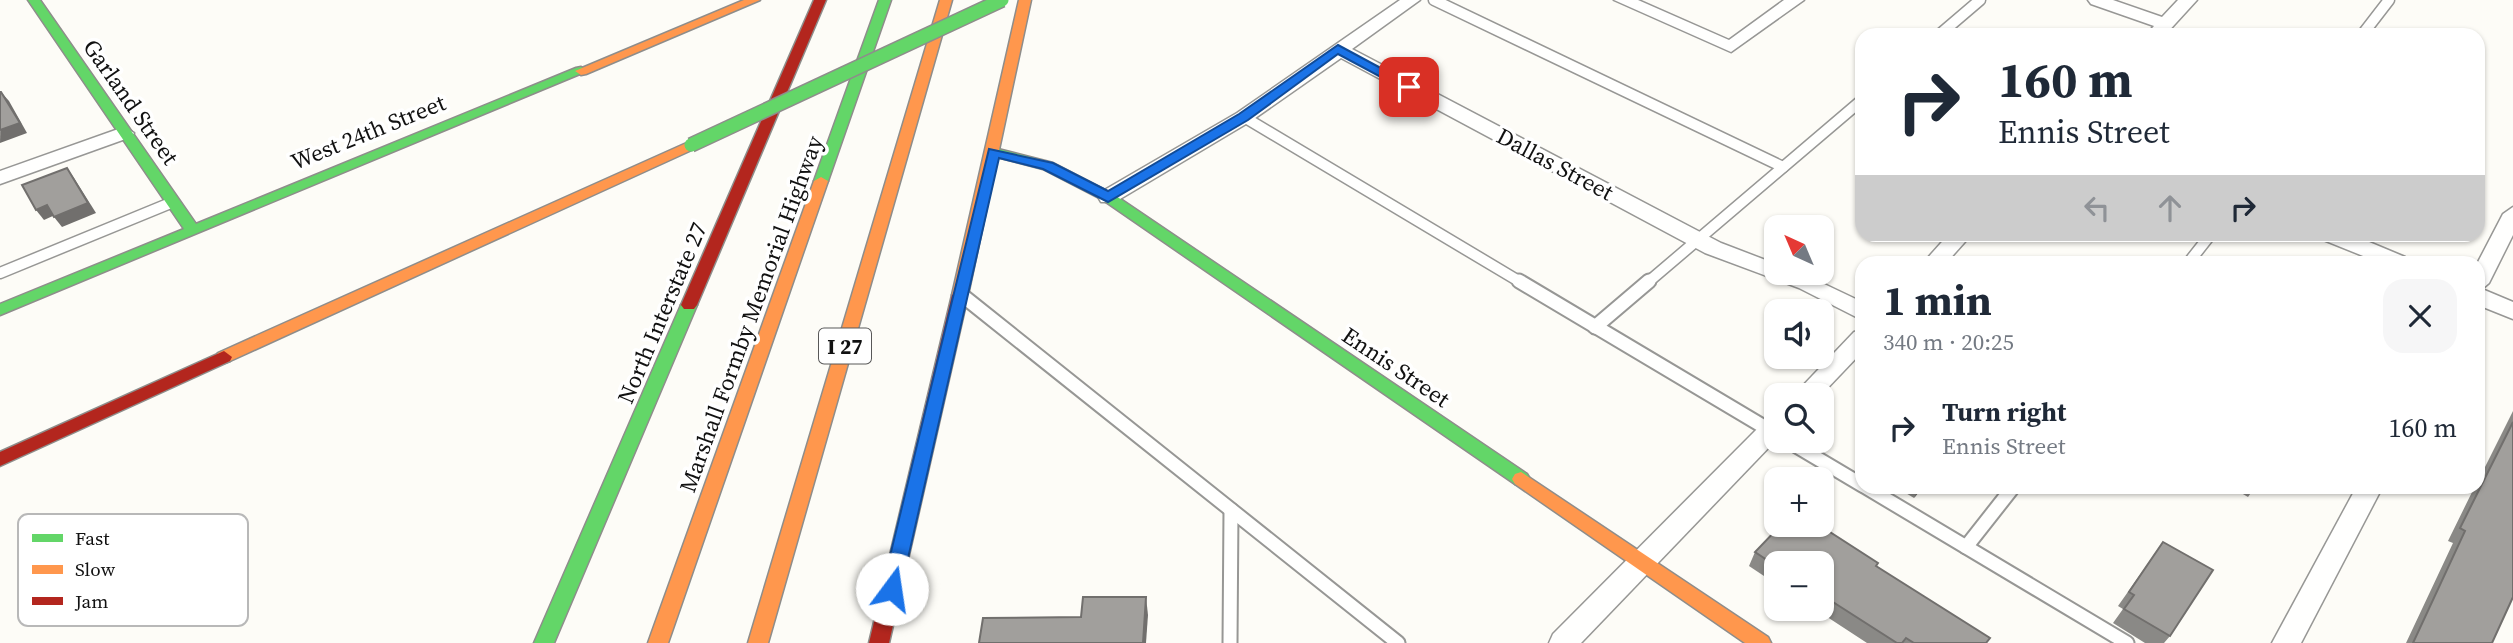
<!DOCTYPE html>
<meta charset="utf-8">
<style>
:root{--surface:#fff;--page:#f6f6f7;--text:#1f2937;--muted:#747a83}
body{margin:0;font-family:"Source Serif 4",serif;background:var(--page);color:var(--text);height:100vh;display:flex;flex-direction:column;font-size:26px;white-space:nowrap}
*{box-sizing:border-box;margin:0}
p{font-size:23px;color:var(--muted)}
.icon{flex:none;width:38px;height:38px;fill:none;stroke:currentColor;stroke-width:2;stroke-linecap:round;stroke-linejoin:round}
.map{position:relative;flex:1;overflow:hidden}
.drawer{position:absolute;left:1855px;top:256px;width:630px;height:238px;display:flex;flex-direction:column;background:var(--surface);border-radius:21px;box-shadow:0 2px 5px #0004}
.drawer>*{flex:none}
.hud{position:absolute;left:1855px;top:28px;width:630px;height:214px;border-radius:21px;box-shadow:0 2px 5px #0004;background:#fff;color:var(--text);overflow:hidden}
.needle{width:46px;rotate:316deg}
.controls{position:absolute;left:1764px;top:215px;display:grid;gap:14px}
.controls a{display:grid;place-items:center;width:70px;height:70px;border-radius:14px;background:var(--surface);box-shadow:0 2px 5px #0004;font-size:35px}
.pin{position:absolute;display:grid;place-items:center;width:60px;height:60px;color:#fff;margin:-30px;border-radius:14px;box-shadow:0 4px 10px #0006}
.me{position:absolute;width:77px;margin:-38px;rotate:14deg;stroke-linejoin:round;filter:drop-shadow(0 0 5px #0008)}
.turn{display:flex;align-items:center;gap:24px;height:147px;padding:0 28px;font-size:32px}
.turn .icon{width:91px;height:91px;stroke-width:2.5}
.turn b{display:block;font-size:49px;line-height:60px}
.lanes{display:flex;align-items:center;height:66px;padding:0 28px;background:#0003;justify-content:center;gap:35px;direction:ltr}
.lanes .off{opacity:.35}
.round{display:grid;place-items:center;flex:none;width:74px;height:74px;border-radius:21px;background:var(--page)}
.head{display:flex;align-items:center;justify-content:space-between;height:119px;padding:0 28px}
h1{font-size:42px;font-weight:700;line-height:52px}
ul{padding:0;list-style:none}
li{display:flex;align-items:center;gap:21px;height:105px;padding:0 28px}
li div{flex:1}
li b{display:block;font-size:26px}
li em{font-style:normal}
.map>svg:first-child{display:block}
</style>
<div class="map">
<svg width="2513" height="643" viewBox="0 0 2513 643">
<rect width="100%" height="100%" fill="#fdfcf7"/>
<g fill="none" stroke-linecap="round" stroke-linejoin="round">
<g stroke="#979795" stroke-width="13">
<g id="lane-far1">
<path d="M1434,0L1783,167"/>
<path d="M1939,35L1980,0"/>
<path d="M2362,35L2389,0"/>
<path d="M1244,117L1522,283"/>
<path d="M2189,262L2211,234"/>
<path d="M0,273L173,202"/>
<path d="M1647,283L1862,100"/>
</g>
</g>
<g stroke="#979795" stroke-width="17">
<g id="lane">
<path d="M1519,281L1776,434"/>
<path d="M963,296L1398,643"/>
<path d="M1595,327L1649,281"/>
<path d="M1788,441L1862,485"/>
<path d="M1864,486L2127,643"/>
<path d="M1966,547L2014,486"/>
<path d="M1230,643L1231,510"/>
</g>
</g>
<g stroke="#979795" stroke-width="3">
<g id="street">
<path d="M1400,0H1420L1352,49L1721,243L1776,264V273H1801L1862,302V320L1799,288L1705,253L1341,58L1251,121L1115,202H1101L1098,197L1101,192L1237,113Z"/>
<path d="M1614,0H1638L1729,40L1784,0H1804L1731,52Z"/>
<path d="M2088,0H2113L2162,17L2178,0H2197L2165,35H2146L2154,26L2091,4Z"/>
<path d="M124,127L134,133L131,137L0,184V171Z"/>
<path d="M2513,207V235L2489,283L2482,289L2513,302V319L2478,305V262L2503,214Z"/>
<path d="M1949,234H1972L1947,262H1924Z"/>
<path d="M2319,234H2350L2405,257L2408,262H2378L2321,239Z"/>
<path d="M1862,330V352L1820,396H1793L1854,332Z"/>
<path d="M1776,416V440L1581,643H1549L1553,634L1767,419Z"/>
<path d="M2357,486H2383L2301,643H2272Z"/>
</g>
</g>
<g stroke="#8e8d8b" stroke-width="3">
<g id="fast">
<path d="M28,0H40L196,224L576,68L581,67L587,71L0,315V304L184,229Z"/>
<path d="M879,0H891L828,181L826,184H816L814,181Z"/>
<path d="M994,148L1053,163L1113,194L1527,474L1530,479L1527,484L1521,486L1515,484L1103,200L1043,169L989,155L987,152L989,149Z"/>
<path d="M689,300L697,305L554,643H534L681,305Z"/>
</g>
</g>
<g stroke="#8e8d8b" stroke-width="3">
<g id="slow">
<path d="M744,0H760L586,74L581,75L575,71Z"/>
<path d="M940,0H952L768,643H748Z"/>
<path d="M1019,0H1031L968,295L960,300L952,295Z"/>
<path d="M691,141L698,145L696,148L230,361L224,363L216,357L218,353Z"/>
<path d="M821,177L828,181L668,643H648L814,181Z"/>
<path d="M1521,472L1768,637L1771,643H1745L1515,484L1512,479L1515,474Z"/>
</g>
</g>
<g stroke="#8e8d8b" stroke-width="3">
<g id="jam">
<path d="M814,0H826L697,305L694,309H684L681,305Z"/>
<path d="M960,290L968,295L889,643H869L952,295Z"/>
<path d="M224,351L232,357L230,361L0,466V452Z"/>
</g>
</g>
<use href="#lane-far1" stroke="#fffffe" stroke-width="10"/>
<use href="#lane" stroke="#fffffe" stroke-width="13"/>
<use href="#street" fill="#fffffe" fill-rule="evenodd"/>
<use href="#fast" fill="#63d668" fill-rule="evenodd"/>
<use href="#slow" fill="#ff974d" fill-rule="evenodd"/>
<use href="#jam" fill="#b3261e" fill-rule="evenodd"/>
<g stroke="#8e8d8b" stroke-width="16" stroke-linecap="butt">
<path id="fast-bridge" d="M691,145L1002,0"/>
</g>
<use href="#fast-bridge" stroke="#63d668" stroke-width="13"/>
</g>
<g fill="#8a8986">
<path d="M2513,411V597L2492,643H2406L2453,543L2448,541L2475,486H2478V481Z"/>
<path d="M1894,486H1924L1914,498Z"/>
<path d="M2229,486H2256L2248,497Z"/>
<path d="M2163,542L2170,636L2164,643H2145L2113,623L2123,609L2118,606Z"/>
<path d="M1755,552L1878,563L1877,566L1987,643H1867L1815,609H1822V564H1776V584L1749,566Z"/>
</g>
<g fill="#716f6d">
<path d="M1,92L9,101L27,133L0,143Z"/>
<path d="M67,168L74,178L96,213L62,227L54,217Z"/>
<path d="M47,205L55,215L44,220L36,210Z"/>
<path d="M1920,486H1924L1914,498Z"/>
<path d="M1146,597L1148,615L1146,643H1143Z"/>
</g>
<g fill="#a19f9c" stroke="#716f6d" stroke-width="2">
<path d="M0,92H1L20,123L0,130Z"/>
<path d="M67,168L88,203L54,217L47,205L36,210L22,185Z"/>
<path d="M2513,422V597L2492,643H2413L2465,531L2460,528Z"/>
<path d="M1781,525H1819L1878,563L1876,566L1990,638L1986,643H1914L1906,638L1902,643H1897L1822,595V564H1776V566L1755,552Z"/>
<path d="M2163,542L2213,570L2170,636L2124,609L2134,595L2129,592Z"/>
<path d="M1083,597H1146L1143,643H979L983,618L1081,617Z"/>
</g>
<path fill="#1a73e8" stroke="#114b97" stroke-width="2" d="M1338,45L1416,87L1405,90L1338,54L1248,120L1108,202L1043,169L999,158L901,589L898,595H885L882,589L989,149L1053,163L1108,191L1239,114Z"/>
<g text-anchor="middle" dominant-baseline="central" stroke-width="7" stroke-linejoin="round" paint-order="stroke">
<rect fill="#fff" stroke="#585858" stroke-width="2" x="819" y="328.5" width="52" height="35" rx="5"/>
<g font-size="21" font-weight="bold" fill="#111">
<text x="845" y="346">I 27</text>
</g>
<g font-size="23" fill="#111" stroke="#fff">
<text transform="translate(131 102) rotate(55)">Garland Street</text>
<text transform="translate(368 132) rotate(-22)">West 24th Street</text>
<text transform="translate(1555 164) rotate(28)">Dallas Street</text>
<text transform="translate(662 313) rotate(-67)">North Interstate 27</text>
<text transform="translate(751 314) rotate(-70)">Marshall Formby Memorial Highway</text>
<text transform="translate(1396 367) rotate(34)">Ennis Street</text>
</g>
</g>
<rect x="18" y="514" width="230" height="112" rx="10" fill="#fff" stroke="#b8b8b8" stroke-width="2"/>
<rect x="32" y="534" width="31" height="8" fill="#63d668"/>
<rect x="32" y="565" width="31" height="9" fill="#ff974d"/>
<rect x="32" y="597" width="31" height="8" fill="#b3261e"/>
<g font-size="19" fill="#111">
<text x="75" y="545">Fast</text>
<text x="75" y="576">Slow</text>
<text x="75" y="608">Jam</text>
</g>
</svg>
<div class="controls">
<a><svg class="needle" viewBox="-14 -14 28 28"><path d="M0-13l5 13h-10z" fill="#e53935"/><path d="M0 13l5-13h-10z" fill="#747a83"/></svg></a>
<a><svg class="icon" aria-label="sound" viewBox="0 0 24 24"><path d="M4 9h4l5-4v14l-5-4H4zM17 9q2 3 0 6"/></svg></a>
<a><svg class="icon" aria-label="search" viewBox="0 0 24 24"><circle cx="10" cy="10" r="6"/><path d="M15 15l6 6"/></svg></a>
<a>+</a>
<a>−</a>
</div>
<div class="pin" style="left:1409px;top:87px;background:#d93025"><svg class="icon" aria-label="arrive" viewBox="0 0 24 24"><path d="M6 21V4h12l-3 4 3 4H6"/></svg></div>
<svg class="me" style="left:892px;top:589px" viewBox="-20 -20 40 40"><circle r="19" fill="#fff"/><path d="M0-13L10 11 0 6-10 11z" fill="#1a73e8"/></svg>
<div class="hud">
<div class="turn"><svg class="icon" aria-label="right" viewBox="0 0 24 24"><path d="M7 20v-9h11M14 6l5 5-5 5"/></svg><div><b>160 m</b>Ennis Street</div></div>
<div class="lanes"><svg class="icon off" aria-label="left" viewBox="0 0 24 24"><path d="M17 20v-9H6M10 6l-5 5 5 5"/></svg><svg class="icon off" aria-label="ahead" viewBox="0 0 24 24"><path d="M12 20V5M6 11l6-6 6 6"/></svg><svg class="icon" aria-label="right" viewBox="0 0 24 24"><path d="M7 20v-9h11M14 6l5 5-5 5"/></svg></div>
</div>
<section class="drawer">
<div class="head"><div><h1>1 min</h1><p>340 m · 20:25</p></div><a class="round"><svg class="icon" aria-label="close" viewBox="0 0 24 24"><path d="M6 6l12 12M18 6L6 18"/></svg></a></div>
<ul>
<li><svg class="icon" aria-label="right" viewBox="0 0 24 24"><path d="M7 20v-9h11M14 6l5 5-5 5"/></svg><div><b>Turn right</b><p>Ennis Street</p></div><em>160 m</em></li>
</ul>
</section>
</div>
